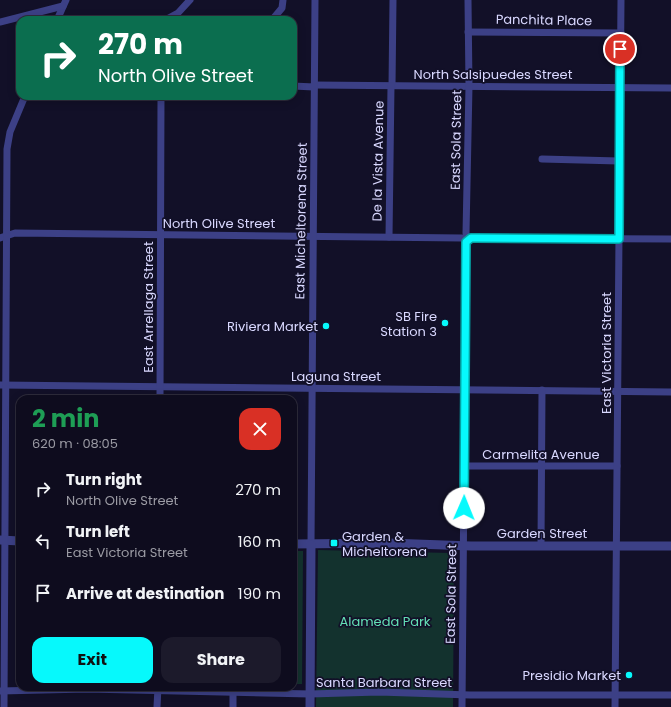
<!DOCTYPE html>
<meta charset="utf-8">
<style>
:root{--surface:#0e0c1e;--page:#1c1a2b;--text:#f1f3f6;--muted:#9b9ba4;--line:#2e2c3c;--accent:#06f9fc}
body{margin:0;font-family:Poppins,sans-serif;background:var(--page);color:var(--text);height:100vh;display:flex;flex-direction:column;font-size:15px;white-space:nowrap}
*{box-sizing:border-box;margin:0}
p{font-size:13px;color:var(--muted)}
.icon{flex:none;width:22px;height:22px;fill:none;stroke:currentColor;stroke-width:2;stroke-linecap:round;stroke-linejoin:round}
.map{position:relative;flex:1;overflow:hidden}
.sheet{position:absolute;left:16px;top:395px;width:281px;height:296px;display:flex;flex-direction:column;background:var(--surface);border-radius:12px;box-shadow:0 2px 10px #0003,0 0 0 1px var(--line)}
.sheet>*{flex:none}
.top-card{position:absolute;left:16px;top:16px;width:281px;height:84px;border-radius:12px;box-shadow:0 2px 10px #0003,0 0 0 1px var(--line);background:#0b6e4f;color:#fff;overflow:hidden}
.pin{position:absolute;display:grid;place-items:center;width:34px;height:34px;color:#fff;margin:-17px;border:2px solid #fff;border-radius:50%;box-shadow:0 1px 4px #0007}
.me{position:absolute;width:44px;margin:-22px;rotate:1deg;stroke-linejoin:round;filter:drop-shadow(0 0 3px #0008)}
.turn{display:flex;align-items:center;gap:14px;height:84px;padding:0 16px;font-size:18px}
.turn .icon{width:52px;height:52px;stroke-width:2.5}
.turn b{display:block;font-size:28px;line-height:34px}
.round{display:grid;place-items:center;flex:none;width:42px;height:42px;border-radius:12px;background:var(--page)}
.headline{display:flex;align-items:center;justify-content:space-between;height:68px;padding:0 16px}
h1{font-size:24px;font-weight:700;line-height:30px;color:#1e9e55}
.primary-button{display:flex;gap:8px;margin-top:auto;padding:8px 16px}
.primary-button a{flex:1;height:46px;border-radius:12px;background:var(--accent);color:#111;font-size:16px;font-weight:700;line-height:46px;text-align:center}
.primary-button a+a{background:var(--page);color:var(--text)}
ul{padding:0;list-style:none}
li{display:flex;align-items:center;gap:12px;height:52px;padding:0 16px}
li div{flex:1}
li b{display:block;font-size:15px}
li em{font-style:normal}
.map>svg:first-child{display:block}
</style>
<div class="map">
<svg width="671" height="707" viewBox="0 0 671 707">
<rect width="100%" height="100%" fill="#121028"/>
<g fill="#13322e">
<path d="M318,550L451,553L454,558L453,707H316Z"/>
<path d="M293,551H303L302,684H293Z"/>
</g>
<g fill="none" stroke-linecap="round" stroke-linejoin="round">
<g stroke="#3c4086" stroke-width="7">
<path d="M57,20L66,0"/>
<path d="M165,20L178,13L190,0"/>
<path d="M272,20L282,8L283,0"/>
<path d="M0,22L63,6"/>
<path d="M468,32L621,33"/>
<path d="M314,85L671,88"/>
<path d="M293,86L314,87"/>
<path d="M392,86L393,0"/>
<path d="M542,159L619,161"/>
<path d="M466,233L469,86L468,0"/>
<path d="M389,237L391,86"/>
<path d="M0,238L15,233L462,238"/>
<path d="M471,238L671,239"/>
<path d="M0,385L671,392"/>
<path d="M160,399L161,96"/>
<path d="M465,466H617"/>
<path d="M311,545L315,0"/>
<path d="M541,546L542,390"/>
<path d="M0,691L87,689L310,694L379,692L470,695H671"/>
<path d="M233,692V707"/>
<path d="M4,707L7,149L10,132L25,96"/>
<path d="M157,707L158,687"/>
<path d="M462,707L466,242"/>
<path d="M615,707L621,0"/>
</g>
<g stroke="#3c4086" stroke-width="9">
<path d="M0,540L20,541"/>
<path d="M293,544L389,543L471,546H671"/>
<path d="M310,707L311,545"/>
</g>
</g>
<g fill="none" stroke-linecap="round" stroke-linejoin="round">
<g stroke="#04a2a4" stroke-width="10">
<path id="route" d="M464,508L466,242L471,238H475L619,239L620,49"/>
</g>
<use href="#route" stroke="#06f9fc" stroke-width="7"/>
</g>
<g fill="#06f9fc" stroke="#121028" stroke-width="1.5">
<circle cx="445" cy="323" r="4"/>
<circle cx="326" cy="326" r="4"/>
<rect x="330" y="539" width="8" height="8" rx="2"/>
<circle cx="629" cy="675" r="4"/>
</g>
<g text-anchor="middle" dominant-baseline="central" stroke-width="3.5" stroke-linejoin="round" paint-order="stroke">
<g font-size="13" fill="#d9d8ff" stroke="#121028">
<text transform="translate(544 20) rotate(1)">Panchita Place</text>
<text x="493" y="74">North Salsipuedes Street</text>
<text transform="translate(456 140) rotate(-89)">East Sola Street</text>
<text transform="translate(378 161) rotate(-89)">De la Vista Avenue</text>
<text transform="translate(301 221) rotate(-89)">East Micheltorena Street</text>
<text x="219" y="223">North Olive Street</text>
<text transform="translate(148 307) rotate(-90)">East Arrellaga Street</text>
<text transform="translate(606 353) rotate(-90)">East Victoria Street</text>
<text x="336" y="376">Laguna Street</text>
<text x="541" y="454">Carmelita Avenue</text>
<text x="542" y="533">Garden Street</text>
<text transform="translate(451 594) rotate(-89)">East Sola Street</text>
<text x="384" y="682">Santa Barbara Street</text>
</g>
<g font-size="13" fill="#d9d8ff" stroke="#121028" text-anchor="end">
<text x="437" y="316">SB Fire<tspan x="437" dy="15">Station 3</tspan></text>
<text x="318" y="326">Riviera Market</text>
<text x="342" y="536" text-anchor="start">Garden &amp;<tspan x="342" dy="15">Micheltorena</tspan></text>
<text x="621" y="675">Presidio Market</text>
</g>
<g font-size="13" fill="#63dfb5" stroke="#121028">
<text x="385" y="621">Alameda Park</text>
</g>
</g>
</svg>
<div class="pin" style="left:620px;top:49px;background:#d93025"><svg class="icon" aria-label="arrive" viewBox="0 0 24 24"><path d="M6 21V4h12l-3 4 3 4H6"/></svg></div>
<svg class="me" style="left:464px;top:508px" viewBox="-20 -20 40 40"><circle r="19" fill="#fff"/><path d="M0-13L10 11 0 6-10 11z" fill="#06f9fc"/></svg>
<div class="top-card">
<div class="turn"><svg class="icon" aria-label="right" viewBox="0 0 24 24"><path d="M7 20v-9h11M14 6l5 5-5 5"/></svg><div><b>270 m</b>North Olive Street</div></div>
</div>
<section class="sheet">
<div class="headline"><div><h1>2 min</h1><p>620 m · 08:05</p></div><a class="round" style="background:#d93025;color:#fff"><svg class="icon" aria-label="close" viewBox="0 0 24 24"><path d="M6 6l12 12M18 6L6 18"/></svg></a></div>
<ul>
<li><svg class="icon" aria-label="right" viewBox="0 0 24 24"><path d="M7 20v-9h11M14 6l5 5-5 5"/></svg><div><b>Turn right</b><p>North Olive Street</p></div><em>270 m</em></li>
<li><svg class="icon" aria-label="left" viewBox="0 0 24 24"><path d="M17 20v-9H6M10 6l-5 5 5 5"/></svg><div><b>Turn left</b><p>East Victoria Street</p></div><em>160 m</em></li>
<li><svg class="icon" aria-label="arrive" viewBox="0 0 24 24"><path d="M6 21V4h12l-3 4 3 4H6"/></svg><div><b>Arrive at destination</b></div><em>190 m</em></li>
</ul>
<div class="primary-button"><a>Exit</a><a>Share</a></div>
</section>
</div>
